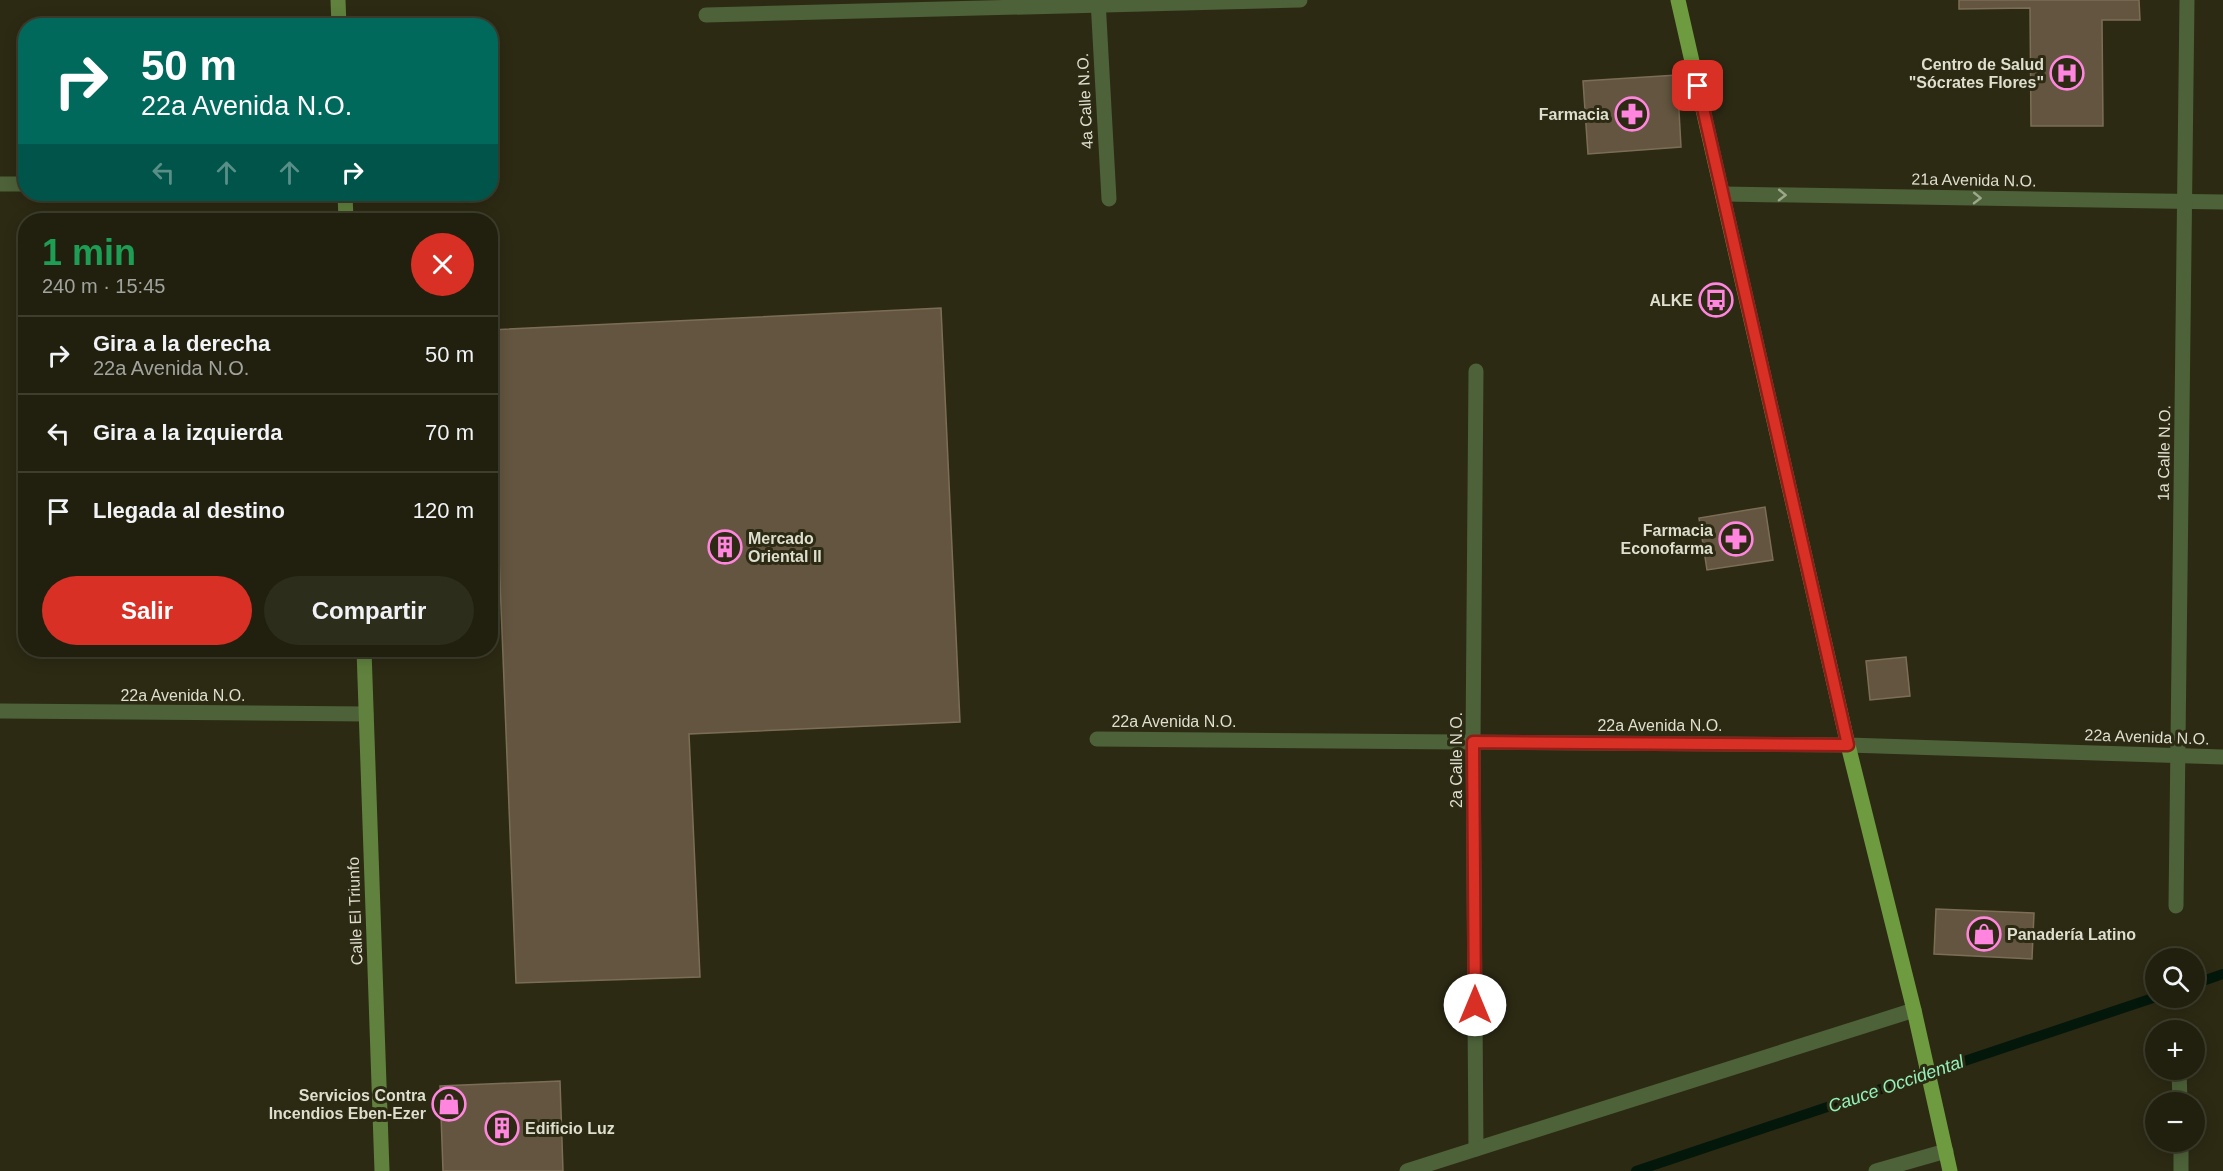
<!DOCTYPE html>
<html lang="es">
<meta charset="utf-8">
<style>
:root{--surface:#21200e;--page:#2d2d1c;--text:#f1f3f6;--muted:#a2a39e;--line:#3e3e2e;--accent:#d93025}
body{margin:0;font-family:Helvetica,sans-serif;background:var(--page);color:var(--text);height:100vh;display:flex;flex-direction:column;font-size:22px;white-space:nowrap}
*{box-sizing:border-box;margin:0}
p{font-size:20px;color:var(--muted)}
.icon{flex:none;width:33px;height:33px;fill:none;stroke:currentColor;stroke-width:2;stroke-linecap:round;stroke-linejoin:round}
.map{position:relative;flex:1;overflow:hidden}
.panel{position:absolute;left:18px;top:213px;width:480px;height:444px;display:flex;flex-direction:column;background:var(--surface);border-radius:24px;box-shadow:0 3px 15px #0003,0 0 0 2px var(--line)}
.panel>*{flex:none}
.banner{position:absolute;left:18px;top:18px;width:480px;height:183px;border-radius:24px;box-shadow:0 3px 15px #0003,0 0 0 2px var(--line);background:#00695c;color:#fff;overflow:hidden}
.buttons{position:absolute;left:2145px;top:948px;display:grid;gap:12px}
.buttons a{display:grid;place-items:center;width:60px;height:60px;border-radius:50%;background:var(--surface);box-shadow:0 3px 15px #0003,0 0 0 2px var(--line);font-size:30px}
.pin{position:absolute;display:grid;place-items:center;width:51px;height:51px;color:#fff;margin:-26px;border-radius:12px;box-shadow:0 3px 9px #0006}
.me{position:absolute;width:66px;margin:-33px;rotate:0deg;stroke-linejoin:round;filter:drop-shadow(0 0 4px #0008)}
.turn{display:flex;align-items:center;gap:21px;height:126px;padding:0 24px;font-size:27px}
.turn .icon{width:78px;height:78px;stroke-width:2.5}
.turn b{display:block;font-size:42px;line-height:51px}
.lanes{display:flex;align-items:center;height:57px;padding:0 24px;background:#0003;justify-content:center;gap:30px;direction:ltr}
.lanes .off{opacity:.35}
.round{display:grid;place-items:center;flex:none;width:63px;height:63px;border-radius:32px;background:var(--page)}
.summary{display:flex;align-items:center;justify-content:space-between;height:102px;padding:0 24px}
h1{font-size:36px;font-weight:600;line-height:45px;color:#1e9e55}
.primary-button{display:flex;gap:12px;margin-top:auto;padding:12px 24px}
.primary-button a{flex:1;height:69px;border-radius:36px;background:var(--accent);color:#fff;font-size:24px;font-weight:600;line-height:69px;text-align:center}
.primary-button a+a{background:var(--page);color:var(--text)}
ul{padding:0;list-style:none}
li{display:flex;align-items:center;gap:18px;height:78px;padding:0 24px;border-top:2px solid var(--line)}
li div{flex:1}
li b{display:block;font-size:22px}
li em{font-style:normal}
.map>svg:first-child{display:block}
</style>
<div class="map">
<svg width="2223" height="1171" viewBox="0 0 2223 1171">
<rect width="100%" height="100%" fill="#2c2a13"/>
<g fill="none" stroke-linecap="round" stroke-linejoin="round">
<g stroke="#03170b" stroke-width="10">
<path d="M2194,984L2223,974"/>
<path d="M1636,1171L2156,997"/>
</g>
</g>
<g fill="#63553f" stroke="#7c6e56" stroke-width="1.5">
<path d="M1959,0H2139L2140,20H2102L2103,126H2031L2030,8L1959,9Z"/>
<path d="M1677,75L1681,147L1588,154L1583,81Z"/>
<path d="M941,308L960,722L689,734L700,977L516,983L490,330Z"/>
<path d="M1765,507L1773,560L1707,570L1699,518Z"/>
<path d="M1906,657L1910,696L1870,700L1866,661Z"/>
<path d="M1936,909L2034,913L2032,959L1934,954Z"/>
<path d="M560,1081L563,1171H443L440,1086Z"/>
</g>
<g fill="none" stroke-linecap="round" stroke-linejoin="round">
<g stroke="#4d6239" stroke-width="15">
<path d="M1098,0L1109,199"/>
<path d="M706,15L1300,0"/>
<path d="M0,184H26"/>
<path d="M1724,194L2223,202"/>
<path d="M1476,371L1473,742L1476,1149"/>
<path d="M0,711L366,714"/>
<path d="M1097,739L1848,745L2223,757"/>
<path d="M2176,906L2187,0"/>
<path d="M2178,1027V1030"/>
<path d="M2179,1070L2180,1102"/>
<path d="M2181,1142V1171"/>
<path d="M1407,1171L1914,1010"/>
<path d="M1876,1171L1946,1151"/>
</g>
<g stroke="#60823e" stroke-width="15">
<path d="M338,0L339,26"/>
<path d="M345,194L346,220"/>
<path d="M364,650L382,1171"/>
</g>
<path stroke="#6e9a40" stroke-width="15" d="M1678,0L1848,745L1914,1010L1950,1171"/>
</g>
<defs><path id="oneway-chevron" d="M-2-3.5L2.5 0L-2 3.5" fill="none" stroke-width="1.6" stroke-linecap="round" stroke-linejoin="round" transform="scale(1.5)"/></defs>
<g stroke="#9da78c">
<use href="#oneway-chevron" transform="translate(1782 195) rotate(1)"/>
<use href="#oneway-chevron" transform="translate(1977 198) rotate(1)"/>
</g>
<g fill="none" stroke-linecap="round" stroke-linejoin="round">
<g stroke="#8d1f18" stroke-width="15">
<path id="route" d="M1475,1005L1473,742L1848,745L1698,86"/>
</g>
<use href="#route" stroke="#d93025" stroke-width="10"/>
</g>
<defs>
<g id="hospital-ring" transform="scale(1.725)"><circle r="9.5" fill="#2c2a13" stroke="#ff85df" stroke-width="1.5"/><path d="M-5-5h3v3.5h4V-5h3V5h-3V1.5h-4V5h-3Z" fill="#ff85df"/></g>
<g id="pharmacy-ring" transform="scale(1.725)"><circle r="9.5" fill="#2c2a13" stroke="#ff85df" stroke-width="1.5"/><path d="M-2-6h4v4h4v4h-4v4h-4v-4h-4v-4h4Z" fill="#ff85df"/></g>
<g id="bus-ring" transform="scale(1.725)"><circle r="9.5" fill="#2c2a13" stroke="#ff85df" stroke-width="1.5"/><path d="M-5-6H5V4H4V6H2V4H-2V6H-4V4H-5ZM-3.5-4V0h7V-4ZM-3.5 1.2v1.5H-2V1.2ZM2 1.2v1.5H3.5V1.2Z" fill="#ff85df"/></g>
<g id="building-ring" transform="scale(1.725)"><circle r="9.5" fill="#2c2a13" stroke="#ff85df" stroke-width="1.5"/><path d="M-4-6H4V6H1V3H-1V6H-4ZM-2.5-4.3h1.7v1.8h-1.7ZM.8-4.3h1.7v1.8H.8ZM-2.5-1h1.7V.8h-1.7ZM.8-1h1.7V.8H.8Z" fill="#ff85df"/></g>
<g id="shop-ring" transform="scale(1.725)"><circle r="9.5" fill="#2c2a13" stroke="#ff85df" stroke-width="1.5"/><path d="M-5-2.5h2.3a2.7 3.5 0 0 1 5.4 0H5L5.5 6h-11ZM-1.5-2.5h3a1.5 2.3 0 0 0-3 0Z" fill="#ff85df"/></g>
</defs>
<g fill-rule="evenodd">
<use href="#hospital-ring" x="2067" y="73"/>
<use href="#pharmacy-ring" x="1632" y="114"/>
<use href="#bus-ring" x="1716" y="300"/>
<use href="#pharmacy-ring" x="1736" y="539"/>
<use href="#building-ring" x="725" y="547"/>
<use href="#shop-ring" x="1984" y="934"/>
<use href="#shop-ring" x="449" y="1104"/>
<use href="#building-ring" x="502" y="1128"/>
</g>
<g text-anchor="middle" dominant-baseline="central" stroke-width="6" stroke-linejoin="round" paint-order="stroke">
<g font-size="16" font-weight="bold" fill="#dfdfd0" stroke="#2c2a13" text-anchor="end">
<text x="2044" y="64">Centro de Salud<tspan x="2044" dy="18">"Sócrates Flores"</tspan></text>
<text x="1609" y="114">Farmacia</text>
<text x="1693" y="300">ALKE</text>
<text x="1713" y="530">Farmacia<tspan x="1713" dy="18">Econofarma</tspan></text>
<text x="748" y="538" text-anchor="start">Mercado<tspan x="748" dy="18">Oriental II</tspan></text>
<text x="2007" y="934" text-anchor="start">Panadería Latino</text>
<text x="426" y="1095">Servicios Contra<tspan x="426" dy="18">Incendios Eben-Ezer</tspan></text>
<text x="525" y="1128" text-anchor="start">Edificio Luz</text>
</g>
<g font-size="16" fill="#dfdfd0" stroke="#2c2a13">
<text transform="translate(1085 101) rotate(-93)">4a Calle N.O.</text>
<text transform="translate(1974 180) rotate(1)">21a Avenida N.O.</text>
<text transform="translate(2164 453) rotate(-89)">1a Calle N.O.</text>
<text x="183" y="695">22a Avenida N.O.</text>
<text x="1174" y="721">22a Avenida N.O.</text>
<text x="1660" y="725">22a Avenida N.O.</text>
<text transform="translate(2147 737) rotate(2)">22a Avenida N.O.</text>
<text transform="translate(1456 760) rotate(-90)">2a Calle N.O.</text>
<text transform="translate(355 911) rotate(-92)">Calle El Triunfo</text>
</g>
<g font-size="18" font-style="italic" fill="#92f2b9" stroke="#2c2a13">
<text transform="translate(1896 1084) rotate(-19)">Cauce Occidental</text>
</g>
</g>
</svg>
<div class="buttons">
<a><svg class="icon" aria-label="search" viewBox="0 0 24 24"><circle cx="10" cy="10" r="6"/><path d="M15 15l6 6"/></svg></a>
<a>+</a>
<a>−</a>
</div>
<div class="pin" style="left:1698px;top:86px;background:#d93025"><svg class="icon" aria-label="arrive" viewBox="0 0 24 24"><path d="M6 21V4h12l-3 4 3 4H6"/></svg></div>
<svg class="me" style="left:1475px;top:1005px" viewBox="-20 -20 40 40"><circle r="19" fill="#fff"/><path d="M0-13L10 11 0 6-10 11z" fill="#d93025"/></svg>
<div class="banner">
<div class="turn"><svg class="icon" aria-label="right" viewBox="0 0 24 24"><path d="M7 20v-9h11M14 6l5 5-5 5"/></svg><div><b>50 m</b>22a Avenida N.O.</div></div>
<div class="lanes"><svg class="icon off" aria-label="left" viewBox="0 0 24 24"><path d="M17 20v-9H6M10 6l-5 5 5 5"/></svg><svg class="icon off" aria-label="ahead" viewBox="0 0 24 24"><path d="M12 20V5M6 11l6-6 6 6"/></svg><svg class="icon off" aria-label="ahead" viewBox="0 0 24 24"><path d="M12 20V5M6 11l6-6 6 6"/></svg><svg class="icon" aria-label="right" viewBox="0 0 24 24"><path d="M7 20v-9h11M14 6l5 5-5 5"/></svg></div>
</div>
<section class="panel">
<div class="summary"><div><h1>1 min</h1><p>240 m · 15:45</p></div><a class="round" style="background:#d93025;color:#fff"><svg class="icon" aria-label="close" viewBox="0 0 24 24"><path d="M6 6l12 12M18 6L6 18"/></svg></a></div>
<ul>
<li><svg class="icon" aria-label="right" viewBox="0 0 24 24"><path d="M7 20v-9h11M14 6l5 5-5 5"/></svg><div><b>Gira a la derecha</b><p>22a Avenida N.O.</p></div><em>50 m</em></li>
<li><svg class="icon" aria-label="left" viewBox="0 0 24 24"><path d="M17 20v-9H6M10 6l-5 5 5 5"/></svg><div><b>Gira a la izquierda</b></div><em>70 m</em></li>
<li><svg class="icon" aria-label="arrive" viewBox="0 0 24 24"><path d="M6 21V4h12l-3 4 3 4H6"/></svg><div><b>Llegada al destino</b></div><em>120 m</em></li>
</ul>
<div class="primary-button"><a>Salir</a><a>Compartir</a></div>
</section>
</div>
